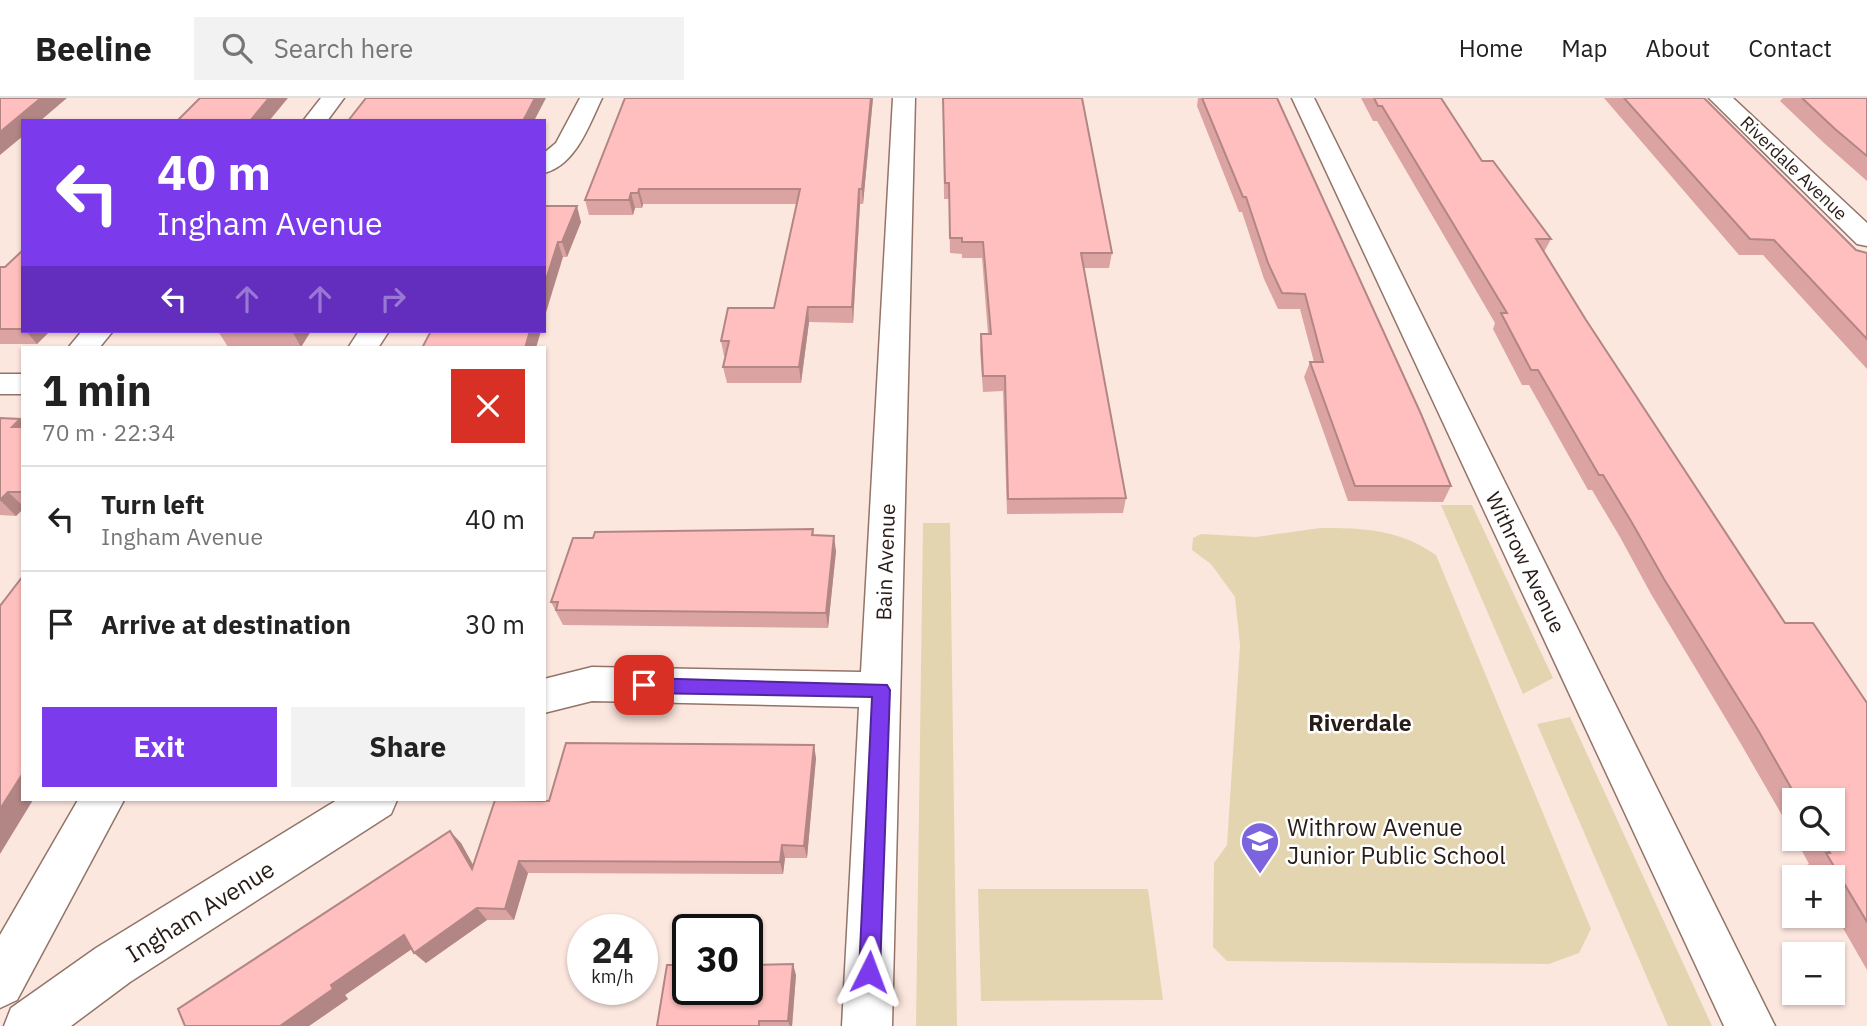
<!DOCTYPE html>
<meta charset="utf-8">
<style>
:root{--surface:#fff;--page:#f2f2f2;--text:#222;--muted:#767676;--line:#e0e0e0;--accent:#7c3aed}
body{margin:0;font-family:"IBM Plex Sans",sans-serif;background:var(--page);color:var(--text);height:100vh;display:flex;flex-direction:column;font-size:26px;white-space:nowrap}
*{box-sizing:border-box;margin:0}
p{font-size:23px;color:var(--muted)}
.icon{flex:none;width:38px;height:38px;fill:none;stroke:currentColor;stroke-width:2;stroke-linecap:round;stroke-linejoin:round}
.map{position:relative;flex:1;overflow:hidden}
.details{position:absolute;left:21px;top:248px;width:525px;height:455px;display:flex;flex-direction:column;background:var(--surface);border-radius:0px;box-shadow:0 2px 5px #0004}
.details>*{flex:none}
.banner{position:absolute;left:21px;top:21px;width:525px;height:214px;border-radius:0px;box-shadow:0 2px 5px #0004;background:#7c3aed;color:#fff;overflow:hidden}
.controls{position:absolute;left:1782px;top:690px;display:grid;gap:14px}
.controls a{display:grid;place-items:center;width:63px;height:63px;border-radius:0px;background:var(--surface);box-shadow:0 2px 5px #0004;font-size:35px}
.speed{position:absolute;left:567px;top:816px;display:flex;gap:14px;font-size:35px;font-weight:700;text-align:center}
.speed>*{display:grid;place-content:center;width:91px;height:91px;border-radius:50%;background:var(--surface);box-shadow:0 2px 5px #0004;line-height:1}
.speed small{font-size:18px;font-weight:400}
.speed .limit{border:4px solid #111;border-radius:10px;background:#fff;color:#111}
.pin{position:absolute;display:grid;place-items:center;width:60px;height:60px;color:#fff;margin:-30px;border-radius:14px;box-shadow:0 4px 10px #0006}
.me{position:absolute;width:77px;margin:-38px;rotate:3deg;stroke-linejoin:round;filter:drop-shadow(0 0 5px #0008)}
.turn{display:flex;align-items:center;gap:24px;height:147px;padding:0 21px;font-size:32px}
.turn .icon{width:91px;height:91px;stroke-width:2.5}
.turn b{display:block;font-size:49px;line-height:60px}
.lanes{display:flex;align-items:center;height:66px;padding:0 21px;background:#0003;justify-content:center;gap:35px;direction:ltr}
.lanes .off{opacity:.35}
.round{display:grid;place-items:center;flex:none;width:74px;height:74px;border-radius:0px;background:var(--page)}
.overview{display:flex;align-items:center;justify-content:space-between;height:119px;padding:0 21px}
h1{font-size:42px;font-weight:800;line-height:52px}
.cta{display:flex;gap:14px;margin-top:auto;padding:14px 21px}
.cta a{flex:1;height:80px;border-radius:0px;background:var(--accent);color:#fff;font-size:28px;font-weight:800;line-height:80px;text-align:center}
.cta a+a{background:var(--page);color:var(--text)}
ul{padding:0;list-style:none}
li{display:flex;align-items:center;gap:21px;height:105px;padding:0 21px;border-top:2px solid var(--line)}
li div{flex:1}
li b{display:block;font-size:26px}
li em{font-style:normal}
header{display:flex;align-items:center;gap:42px;box-sizing:border-box;height:98px;padding:0 35px;background:var(--surface);border-bottom:2px solid var(--line)}
header strong{font-size:33px}
nav{display:flex;gap:38px;margin-inline-start:auto;font-size:24px}
.search{width:490px;height:63px;background:var(--page);display:flex;align-items:center;gap:18px;box-sizing:border-box;padding:0 24px;border-radius:0px;color:var(--muted);font-size:26px}
.map>svg:first-child{display:block}
</style>
<header>
<strong>Beeline</strong>
<div class="search"><svg class="icon" aria-label="search" viewBox="0 0 24 24"><circle cx="10" cy="10" r="6"/><path d="M15 15l6 6"/></svg>Search here</div>
<nav><a>Home</a><a>Map</a><a>About</a><a>Contact</a></nav>
</header>
<div class="map">
<svg width="1867" height="928" viewBox="0 0 1867 928">
<rect width="100%" height="100%" fill="#fce7df"/>
<g fill="#e4d5b1">
<path d="M1441,407H1472L1553,580L1523,596Z"/>
<path d="M923,425H950L957,928H916Z"/>
<path d="M1320,430C1363,430 1399,431 1436,457L1591,831L1579,855L1549,866L1227,863L1213,849L1214,765L1227,747L1240,547L1235,499L1211,466L1192,452L1193,440L1201,436L1256,439Z"/>
<path d="M1570,619L1712,928H1668L1537,626Z"/>
<path d="M978,791H1148L1163,902L981,903Z"/>
</g>
<g fill="none" stroke-linecap="round" stroke-linejoin="round">
<g stroke="#927468" stroke-width="3">
<g id="street">
<path d="M321,0H344L327,23H303Z"/>
<path d="M580,0H602C589,27 576,67 544,75V55L556,45Z"/>
<path d="M893,0H915L892,928H842L859,609L592,603L544,615V581L592,569L861,574Z"/>
<path d="M1292,0H1314L1775,928H1724Z"/>
<path d="M1709,0H1733L1867,125V148L1857,146Z"/>
<path d="M82,233H113L99,250H68Z"/>
<path d="M359,233H389L378,250H348Z"/>
<rect x="0" y="276" width="23" height="20"/>
<path d="M78,702H124L17,902L0,910V837Z"/>
<path d="M337,702H397L391,716L130,884L71,928H4L11,910L96,850Z"/>
</g>
</g>
<use href="#street" fill="#fff" fill-rule="evenodd"/>
</g>
<g fill="#dba4a3">
<path d="M625,0H873L863,106H860L853,225L809,224L801,285H727L723,269L726,258H724L721,243L774,210L797,106H643L642,110H635L633,117H589L585,102Z"/>
<path d="M943,0L1112,155L1109,170H1084L1126,400L1123,415L1007,416L1003,293L983,294L980,252L981,236H988L982,160H962V156L950,155L949,101H944Z"/>
<path d="M1198,0H1277L1451,388L1443,404L1348,403L1304,279L1310,264H1314L1300,211H1278L1264,181L1242,114H1239L1197,8Z"/>
<path d="M1361,0H1441L1482,63L1551,141L1544,154L1586,222L1785,525L1867,605V872L1832,811V779H1814L1807,767L1809,766L1795,740H1832V702H1794V738L1741,646L1651,496L1620,439L1592,392H1588L1529,287H1522L1493,231L1495,225L1377,23H1373Z"/>
<path d="M1604,0H1704L1856,152L1867,155V271L1763,157H1739Z"/>
<path d="M1783,0H1867V83L1824,45L1780,3Z"/>
<path d="M544,108L581,124L567,159H563Z"/>
<path d="M23,152V233H50L37,246H0V169H5Z"/>
<path d="M218,233H311L301,249H228Z"/>
<path d="M0,320L20,321L23,324V411L16,418L0,417Z"/>
<path d="M813,431L814,437L836,453L828,530L563,527L551,504L593,440Z"/>
<path d="M816,660L807,760H785L783,776L528,775L514,822H487L426,865L414,855L412,851L345,897L348,901L309,928H185L461,745L473,767L549,703Z"/>
<path d="M796,877L792,928H657Z"/>
</g>
<g fill="#b28685">
<path d="M41,0H67L40,23H23V38L0,57V34Z"/>
<path d="M269,0H288L269,23H250Z"/>
<path d="M535,0H546L534,23H523Z"/>
<path d="M871,0H873L863,106L862,91Z"/>
<path d="M639,91L643,106L642,110L638,95Z"/>
<path d="M859,91L860,106L853,225L852,209Z"/>
<path d="M631,95L635,110L633,117L629,102Z"/>
<path d="M577,108L581,124L567,159L562,144Z"/>
<path d="M558,144L563,159L544,221V188Z"/>
<path d="M808,209L809,224L801,285L799,269Z"/>
<path d="M26,233H50L37,246Z"/>
<path d="M292,233H311L301,249Z"/>
<path d="M530,233H541L536,250H525Z"/>
<path d="M20,321L23,324V340L12,329Z"/>
<path d="M8,394L23,408V411L16,418L0,402Z"/>
<path d="M834,438L836,453L828,530L826,515Z"/>
<path d="M814,647L816,660L807,760L804,748Z"/>
<path d="M23,675V702H33L0,756V711Z"/>
<path d="M450,733L461,745L482,783L472,771Z"/>
<path d="M782,747L785,760L783,776L780,764Z"/>
<path d="M519,763L528,775L514,822L505,811Z"/>
<path d="M477,810L487,822L426,865L414,855Z"/>
<path d="M404,837L416,848L345,897L348,901L309,928H280L331,887Z"/>
<path d="M793,866L796,877L792,928H790L788,923Z"/>
</g>
<g fill="#ffbfbe" stroke="#b28685" stroke-width="2">
<path d="M0,0H41L0,34Z"/>
<path d="M200,0H269L250,23H177Z"/>
<path d="M366,0H535L523,23H348Z"/>
<path d="M625,0H871L862,91H859L852,209H808L799,269H723L729,243H721L728,210H774L800,91H639L638,95H631L629,102H585Z"/>
<path d="M943,0H1082L1112,155H1081L1126,400L1008,401L1005,278H983L981,236H991L983,144H962V140H950L949,85H945Z"/>
<path d="M1202,0H1277L1421,316L1451,388H1355L1310,264H1323L1305,196L1282,195L1268,165L1246,99H1243Z"/>
<path d="M1374,0H1441L1482,63H1493L1551,141H1536L1586,222L1785,525H1813L1867,605V824L1826,755H1830L1821,740H1832V702H1798L1758,632L1664,481L1631,423L1603,377H1599L1538,272H1531L1501,215H1507L1382,8H1378Z"/>
<path d="M1624,0H1704L1856,152L1867,155V241L1774,142L1750,141Z"/>
<path d="M1802,0H1867V58L1835,31Z"/>
<path d="M544,108H577L562,144H558L544,188Z"/>
<path d="M23,152V231H0V169H5Z"/>
<path d="M431,233H530L525,250H422Z"/>
<path d="M0,320L20,321L12,329H23V394H8L0,402Z"/>
<path d="M813,431L812,437L834,438L826,515L556,512L558,504H551L573,440H593L595,434Z"/>
<path d="M23,478V675L0,711V508Z"/>
<path d="M566,645L814,647L804,748L782,747L780,764L519,763L505,811L477,810L414,855L404,837L331,887L333,891L280,928H185L178,911L450,733L472,771L495,702L549,703Z"/>
<path d="M793,866L788,923H759V928H657L667,867H688V891H747V867Z"/>
</g>
<path fill="#7c3aed" stroke="#51269a" stroke-width="2" d="M644,580L887,587L890,592L880,874L877,882L869,885L862,882L859,874L872,599L644,595L638,592L635,587L638,582Z"/>
<defs>
<g id="school-pin" transform="scale(2.0125)"><path d="M0 17L-7.5 6A9.5 9.5 0 1 1 7.5 6Z" fill="#7d64df" stroke="#fff"/><path d="M0-5L7-2L0 1L-7-2ZM-4 1L0 2.5L4 1V4Q0 6-4 4Z" fill="#fff"/></g>
</defs>
<g fill-rule="evenodd">
<use href="#school-pin" x="1260" y="743"/>
</g>
<g text-anchor="middle" dominant-baseline="central" stroke-width="5" stroke-linejoin="round" paint-order="stroke">
<g font-size="18" fill="#281c17" stroke="#fff">
<text transform="translate(1794 70) rotate(44)">Riverdale Avenue</text>
</g>
<g font-size="21" fill="#281c17" stroke="#fff">
<text transform="translate(885 464) rotate(-88)">Bain Avenue</text>
<text transform="translate(1526 464) rotate(64)">Withrow Avenue</text>
</g>
<g font-size="23" font-weight="bold" fill="#281c17" stroke="#fff">
<text x="1360" y="624">Riverdale</text>
</g>
<g font-size="24" fill="#281c17" stroke="#fff" text-anchor="start">
<text x="1287" y="729">Withrow Avenue<tspan x="1287" dy="28">Junior Public School</tspan></text>
</g>
<g font-size="24" fill="#281c17" stroke="#fff">
<text transform="translate(200 813) rotate(-32)">Ingham Avenue</text>
</g>
</g>
</svg>
<div class="controls">
<a><svg class="icon" aria-label="search" viewBox="0 0 24 24"><circle cx="10" cy="10" r="6"/><path d="M15 15l6 6"/></svg></a>
<a>+</a>
<a>−</a>
</div>
<div class="speed"><div>24<small>km/h</small></div><div class="limit">30</div></div>
<div class="pin" style="left:644px;top:587px;background:#d93025"><svg class="icon" aria-label="arrive" viewBox="0 0 24 24"><path d="M6 21V4h12l-3 4 3 4H6"/></svg></div>
<svg class="me" style="left:869px;top:874px" viewBox="-20 -20 40 40"><path d="M0-17L14 15 0 8-14 15z" fill="#7c3aed" stroke="#fff" stroke-width="4"/></svg>
<div class="banner">
<div class="turn"><svg class="icon" aria-label="left" viewBox="0 0 24 24"><path d="M17 20v-9H6M10 6l-5 5 5 5"/></svg><div><b>40 m</b>Ingham Avenue</div></div>
<div class="lanes"><svg class="icon" aria-label="left" viewBox="0 0 24 24"><path d="M17 20v-9H6M10 6l-5 5 5 5"/></svg><svg class="icon off" aria-label="ahead" viewBox="0 0 24 24"><path d="M12 20V5M6 11l6-6 6 6"/></svg><svg class="icon off" aria-label="ahead" viewBox="0 0 24 24"><path d="M12 20V5M6 11l6-6 6 6"/></svg><svg class="icon off" aria-label="right" viewBox="0 0 24 24"><path d="M7 20v-9h11M14 6l5 5-5 5"/></svg></div>
</div>
<section class="details">
<div class="overview"><div><h1>1 min</h1><p>70 m · 22:34</p></div><a class="round" style="background:#d93025;color:#fff"><svg class="icon" aria-label="close" viewBox="0 0 24 24"><path d="M6 6l12 12M18 6L6 18"/></svg></a></div>
<ul>
<li><svg class="icon" aria-label="left" viewBox="0 0 24 24"><path d="M17 20v-9H6M10 6l-5 5 5 5"/></svg><div><b>Turn left</b><p>Ingham Avenue</p></div><em>40 m</em></li>
<li><svg class="icon" aria-label="arrive" viewBox="0 0 24 24"><path d="M6 21V4h12l-3 4 3 4H6"/></svg><div><b>Arrive at destination</b></div><em>30 m</em></li>
</ul>
<div class="cta"><a>Exit</a><a>Share</a></div>
</section>
</div>
